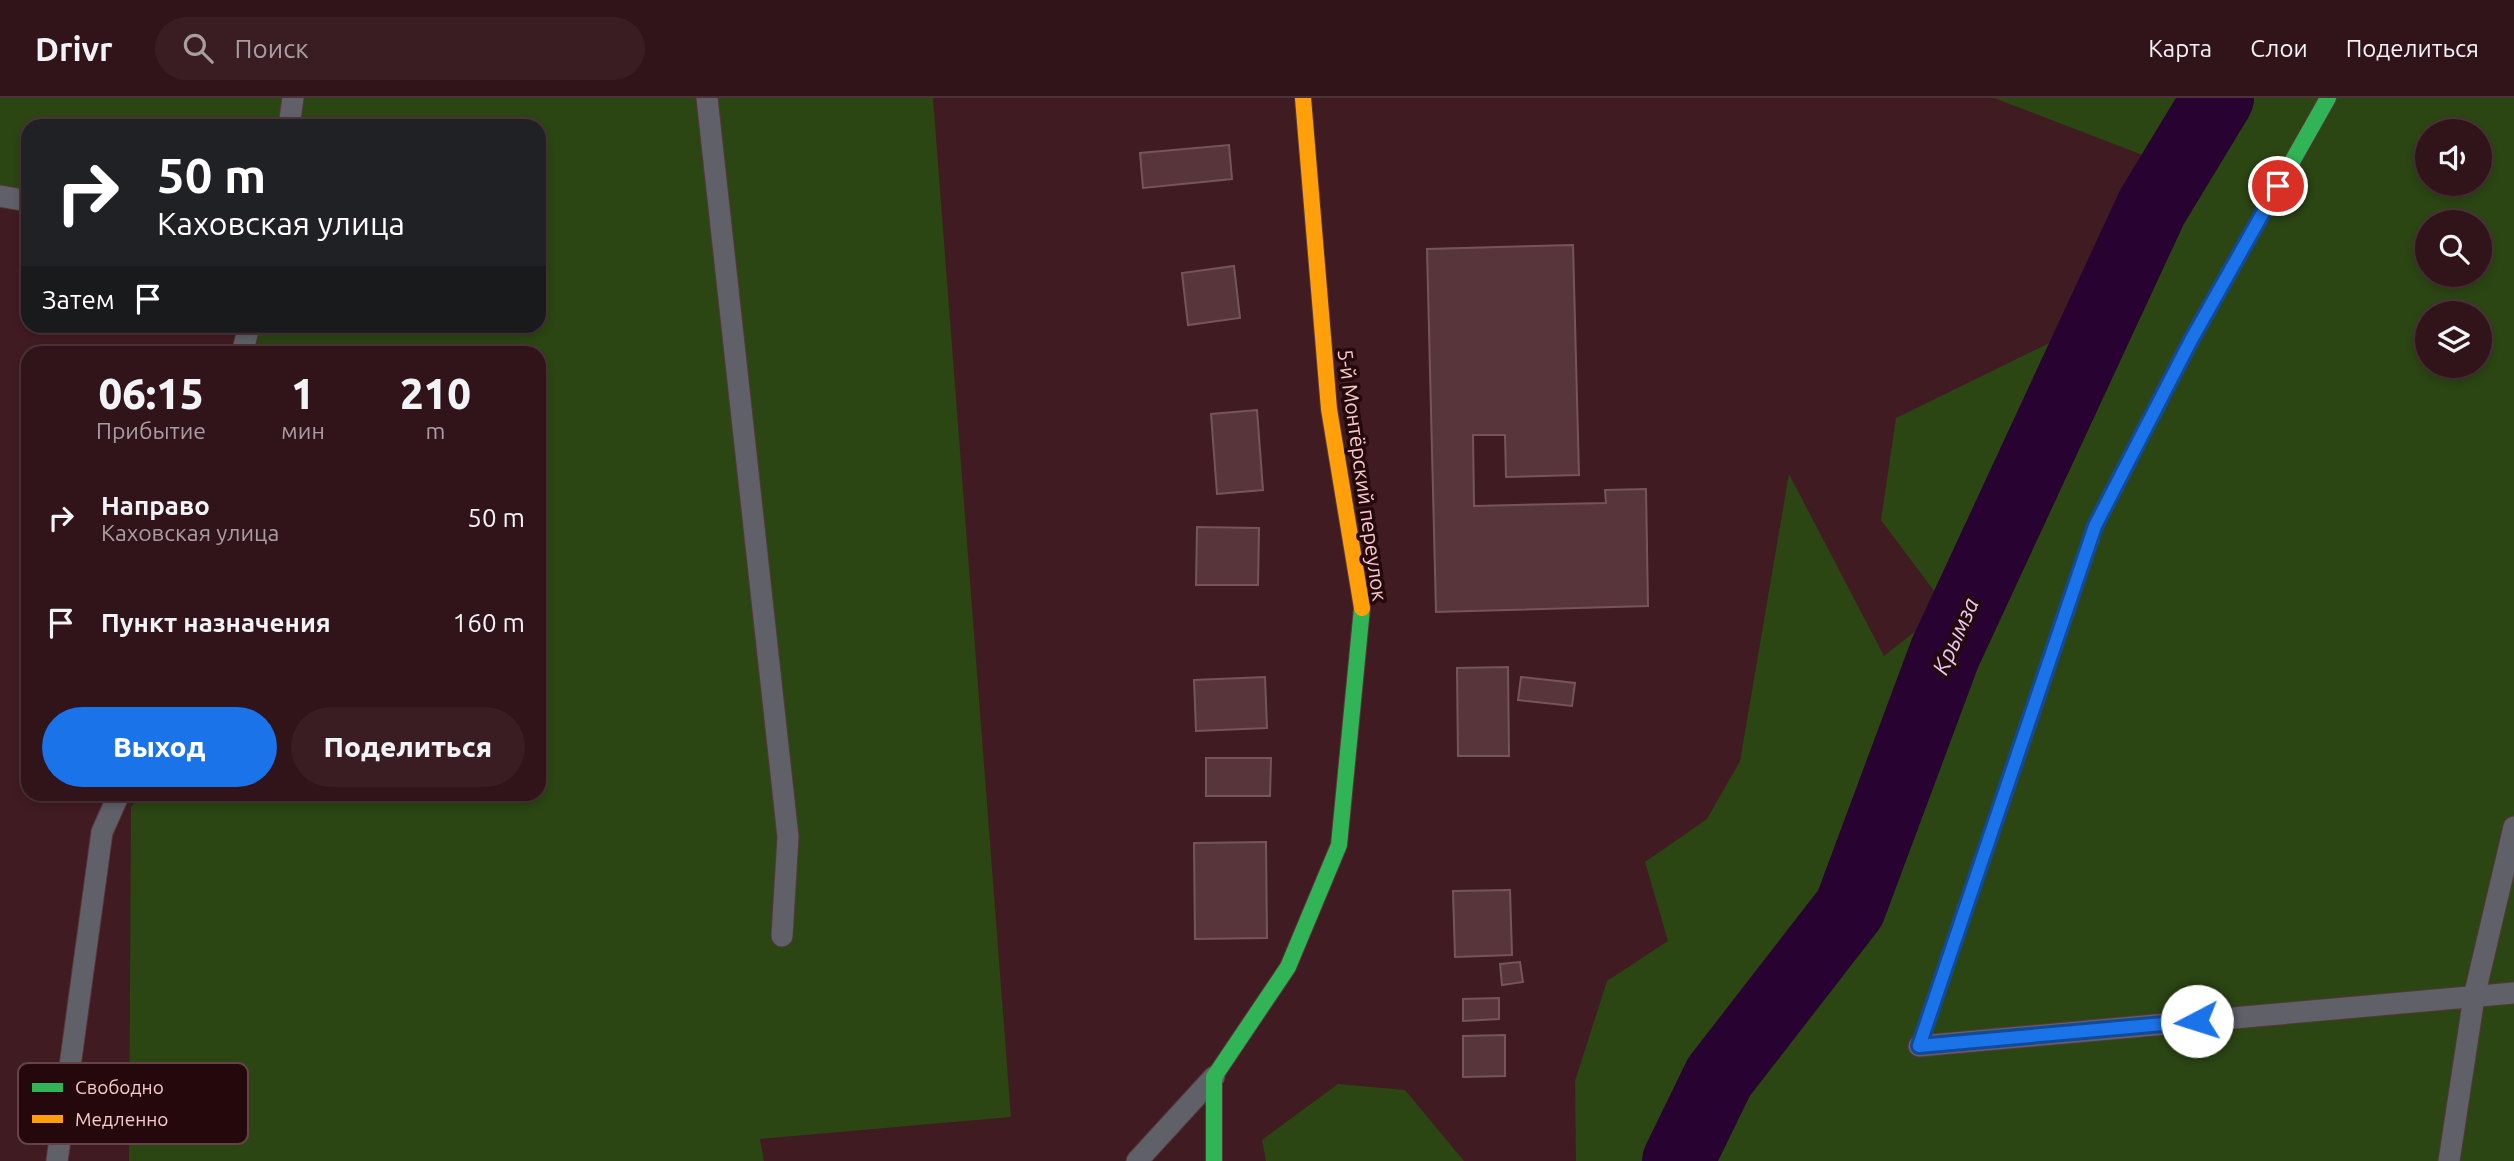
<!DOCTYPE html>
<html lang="ru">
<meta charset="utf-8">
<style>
:root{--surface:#31141a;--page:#391d23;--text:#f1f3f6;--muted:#a89ea2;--line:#4c3339;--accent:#1a73e8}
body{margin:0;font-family:Ubuntu,sans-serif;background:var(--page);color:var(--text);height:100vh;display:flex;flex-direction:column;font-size:26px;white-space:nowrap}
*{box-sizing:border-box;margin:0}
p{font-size:23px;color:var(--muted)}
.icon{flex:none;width:38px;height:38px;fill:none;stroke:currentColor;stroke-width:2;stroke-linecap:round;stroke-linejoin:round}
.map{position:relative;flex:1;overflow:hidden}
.details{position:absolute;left:21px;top:248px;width:525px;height:455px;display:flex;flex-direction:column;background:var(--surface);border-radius:21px;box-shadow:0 4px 10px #0003,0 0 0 2px var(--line)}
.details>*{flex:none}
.banner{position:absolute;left:21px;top:21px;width:525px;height:214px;border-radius:21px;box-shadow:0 4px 10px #0003,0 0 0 2px var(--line);background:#202124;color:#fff;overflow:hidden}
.buttons{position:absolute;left:2415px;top:21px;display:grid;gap:14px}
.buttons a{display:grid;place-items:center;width:77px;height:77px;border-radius:50%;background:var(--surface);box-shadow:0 4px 10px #0003,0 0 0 2px var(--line);font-size:35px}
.pin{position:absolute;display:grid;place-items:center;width:60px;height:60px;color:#fff;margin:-30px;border:4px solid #fff;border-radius:50%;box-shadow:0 2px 7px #0007}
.me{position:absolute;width:77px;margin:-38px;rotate:265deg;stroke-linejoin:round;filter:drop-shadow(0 0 5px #0008)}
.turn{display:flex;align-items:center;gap:24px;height:147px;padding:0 21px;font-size:32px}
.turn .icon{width:91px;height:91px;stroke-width:2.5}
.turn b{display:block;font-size:49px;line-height:60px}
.then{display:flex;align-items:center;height:66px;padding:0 21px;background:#0003;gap:14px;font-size:26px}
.eta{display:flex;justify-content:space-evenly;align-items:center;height:119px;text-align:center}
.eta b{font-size:42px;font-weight:800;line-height:49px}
.action{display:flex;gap:14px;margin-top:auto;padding:14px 21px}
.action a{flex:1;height:80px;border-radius:42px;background:var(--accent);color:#fff;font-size:28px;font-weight:800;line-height:80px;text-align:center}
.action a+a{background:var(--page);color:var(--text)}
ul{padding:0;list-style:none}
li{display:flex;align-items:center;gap:21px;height:105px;padding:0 21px}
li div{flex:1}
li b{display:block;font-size:26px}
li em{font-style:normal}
header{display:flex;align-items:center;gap:42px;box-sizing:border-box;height:98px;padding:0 35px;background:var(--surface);border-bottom:2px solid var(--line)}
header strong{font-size:33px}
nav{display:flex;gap:38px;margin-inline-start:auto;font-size:24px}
.search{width:490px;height:63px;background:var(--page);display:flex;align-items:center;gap:18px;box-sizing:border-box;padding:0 24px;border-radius:38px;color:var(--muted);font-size:26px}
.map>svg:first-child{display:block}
</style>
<header>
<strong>Drivr</strong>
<div class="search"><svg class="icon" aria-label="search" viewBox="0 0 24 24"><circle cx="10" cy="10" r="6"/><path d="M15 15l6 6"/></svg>Поиск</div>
<nav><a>Карта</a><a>Слои</a><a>Поделиться</a></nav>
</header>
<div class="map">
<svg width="2514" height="1063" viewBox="0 0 2514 1063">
<rect width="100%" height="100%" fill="#411b22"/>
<g fill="#2b4513" fill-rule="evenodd">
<path d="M0,0H933L1011,1019L760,1041L764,1063H129L131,709L141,697L539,696V256L255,255L259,228H539V28H28V96L0,90Z"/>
<path d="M1994,0H2514V1063H1576L1575,983L1607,883L1668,843L1645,764L1707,721L1740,663L1789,376L1884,558L1946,509L1881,422L1896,320L2117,212L2153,61ZM2427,33H2480V86H2427ZM2427,124H2480V177H2427ZM2427,215H2480V268H2427Z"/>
<path d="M1338,986L1405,992L1464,1063H1266L1262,1042Z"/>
</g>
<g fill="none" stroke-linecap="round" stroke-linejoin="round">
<path stroke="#280231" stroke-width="72" d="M1678,1063L1719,979L1850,810L1945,555L2152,109L2218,0"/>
</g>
<g fill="#58353a" stroke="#755559" stroke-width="2">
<path d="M1229,47L1232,81L1143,90L1140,55Z"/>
<path d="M1573,147L1579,377L1506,379L1505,337H1473L1474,408L1606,405L1605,392L1646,391L1648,508L1436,514L1427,151Z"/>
<path d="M1234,168L1240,220L1188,227L1182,175Z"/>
<path d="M1257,312L1263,392L1217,396L1211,316Z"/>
<path d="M1197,429L1259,430L1258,487H1196Z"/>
<path d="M1508,569L1509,658H1458L1457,570Z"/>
<path d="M1265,579L1267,630L1196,633L1194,582Z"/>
<path d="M1521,579L1575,585L1572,608L1518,602Z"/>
<path d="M1206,660H1271L1270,698H1206Z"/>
<path d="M1266,744L1267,840L1195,841L1194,745Z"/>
<path d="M1510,792L1512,857L1455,859L1453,793Z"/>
<path d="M1520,864L1523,884L1502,887L1500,866Z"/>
<path d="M1499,900V921L1463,923V901Z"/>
<path d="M1505,937V978L1463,979V938Z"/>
</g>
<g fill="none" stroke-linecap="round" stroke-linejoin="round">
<g stroke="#57373b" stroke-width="23">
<g id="lane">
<path d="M707,0L788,739L782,838"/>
<path d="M289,28L293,0"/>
<path d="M0,98L28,103"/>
<path d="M242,256L249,228"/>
<path d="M1919,948L2514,895"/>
<path d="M57,1063L102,734L119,696"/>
<path d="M1137,1063L1214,979"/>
<path d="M2449,1063L2474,899L2514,729"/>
</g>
</g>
<g stroke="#57373b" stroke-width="18">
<g id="fast">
<path d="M2069,506L2095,428L2190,244L2328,0"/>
<path d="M1214,1063V979L1288,869L1339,747L1362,510"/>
</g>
</g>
<g stroke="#57373b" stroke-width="18">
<g id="slow">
<path d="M1303,0L1329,311L1362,510"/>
<path d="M1919,948L2069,506"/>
</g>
</g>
<use href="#lane" stroke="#606069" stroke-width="21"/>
<use href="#fast" stroke="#30b455" stroke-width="16"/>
<use href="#slow" stroke="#ff9f0a" stroke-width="16"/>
</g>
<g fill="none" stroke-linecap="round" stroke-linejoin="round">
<g stroke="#114b97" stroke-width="18">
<path id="route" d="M2197,923L1919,948L2095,428L2190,244L2278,88"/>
</g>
<use href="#route" stroke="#1a73e8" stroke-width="12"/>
</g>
<g text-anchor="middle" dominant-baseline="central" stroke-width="7" stroke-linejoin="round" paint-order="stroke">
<g font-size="21" fill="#f6cacb" stroke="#25080b">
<text transform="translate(1363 377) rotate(82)">5-й Монтёрский переулок</text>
</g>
<g font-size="23" font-style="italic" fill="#e6caf2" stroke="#25080b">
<text transform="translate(1955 538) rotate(-66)">Крымза</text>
</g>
</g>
<rect x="18" y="965" width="230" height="81" rx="10" fill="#25080b" stroke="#644245" stroke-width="2"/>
<rect x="32" y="985" width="31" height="9" fill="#30b455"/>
<rect x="32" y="1017" width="31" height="8" fill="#ff9f0a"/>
<g font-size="19" fill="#f6cacb">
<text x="75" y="996">Свободно</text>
<text x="75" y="1028">Медленно</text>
</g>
</svg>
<div class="buttons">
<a><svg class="icon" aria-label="sound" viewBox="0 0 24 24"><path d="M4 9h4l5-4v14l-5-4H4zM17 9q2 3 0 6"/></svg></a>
<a><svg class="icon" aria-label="search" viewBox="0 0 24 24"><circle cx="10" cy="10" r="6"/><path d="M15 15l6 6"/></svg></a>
<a><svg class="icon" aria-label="layers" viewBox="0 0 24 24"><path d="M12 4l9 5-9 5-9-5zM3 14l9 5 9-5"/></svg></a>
</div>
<div class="pin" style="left:2278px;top:88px;background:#d93025"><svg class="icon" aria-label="arrive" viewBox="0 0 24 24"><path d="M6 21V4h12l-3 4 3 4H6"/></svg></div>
<svg class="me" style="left:2197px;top:923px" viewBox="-20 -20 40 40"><circle r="19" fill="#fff"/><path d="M0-13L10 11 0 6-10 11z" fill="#1a73e8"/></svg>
<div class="banner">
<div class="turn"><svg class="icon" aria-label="right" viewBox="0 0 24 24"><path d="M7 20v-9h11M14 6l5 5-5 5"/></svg><div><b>50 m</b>Каховская улица</div></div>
<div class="then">Затем<svg class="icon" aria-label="arrive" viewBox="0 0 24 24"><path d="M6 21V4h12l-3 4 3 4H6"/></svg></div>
</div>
<section class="details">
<div class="eta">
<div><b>06:15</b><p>Прибытие</p></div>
<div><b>1</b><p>мин</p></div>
<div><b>210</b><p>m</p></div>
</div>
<ul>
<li><svg class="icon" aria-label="right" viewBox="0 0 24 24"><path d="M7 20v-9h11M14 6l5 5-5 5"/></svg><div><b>Направо</b><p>Каховская улица</p></div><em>50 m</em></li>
<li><svg class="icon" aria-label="arrive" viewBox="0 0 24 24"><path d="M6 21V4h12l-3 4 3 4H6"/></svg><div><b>Пункт назначения</b></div><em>160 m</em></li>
</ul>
<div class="action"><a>Выход</a><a>Поделиться</a></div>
</section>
</div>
